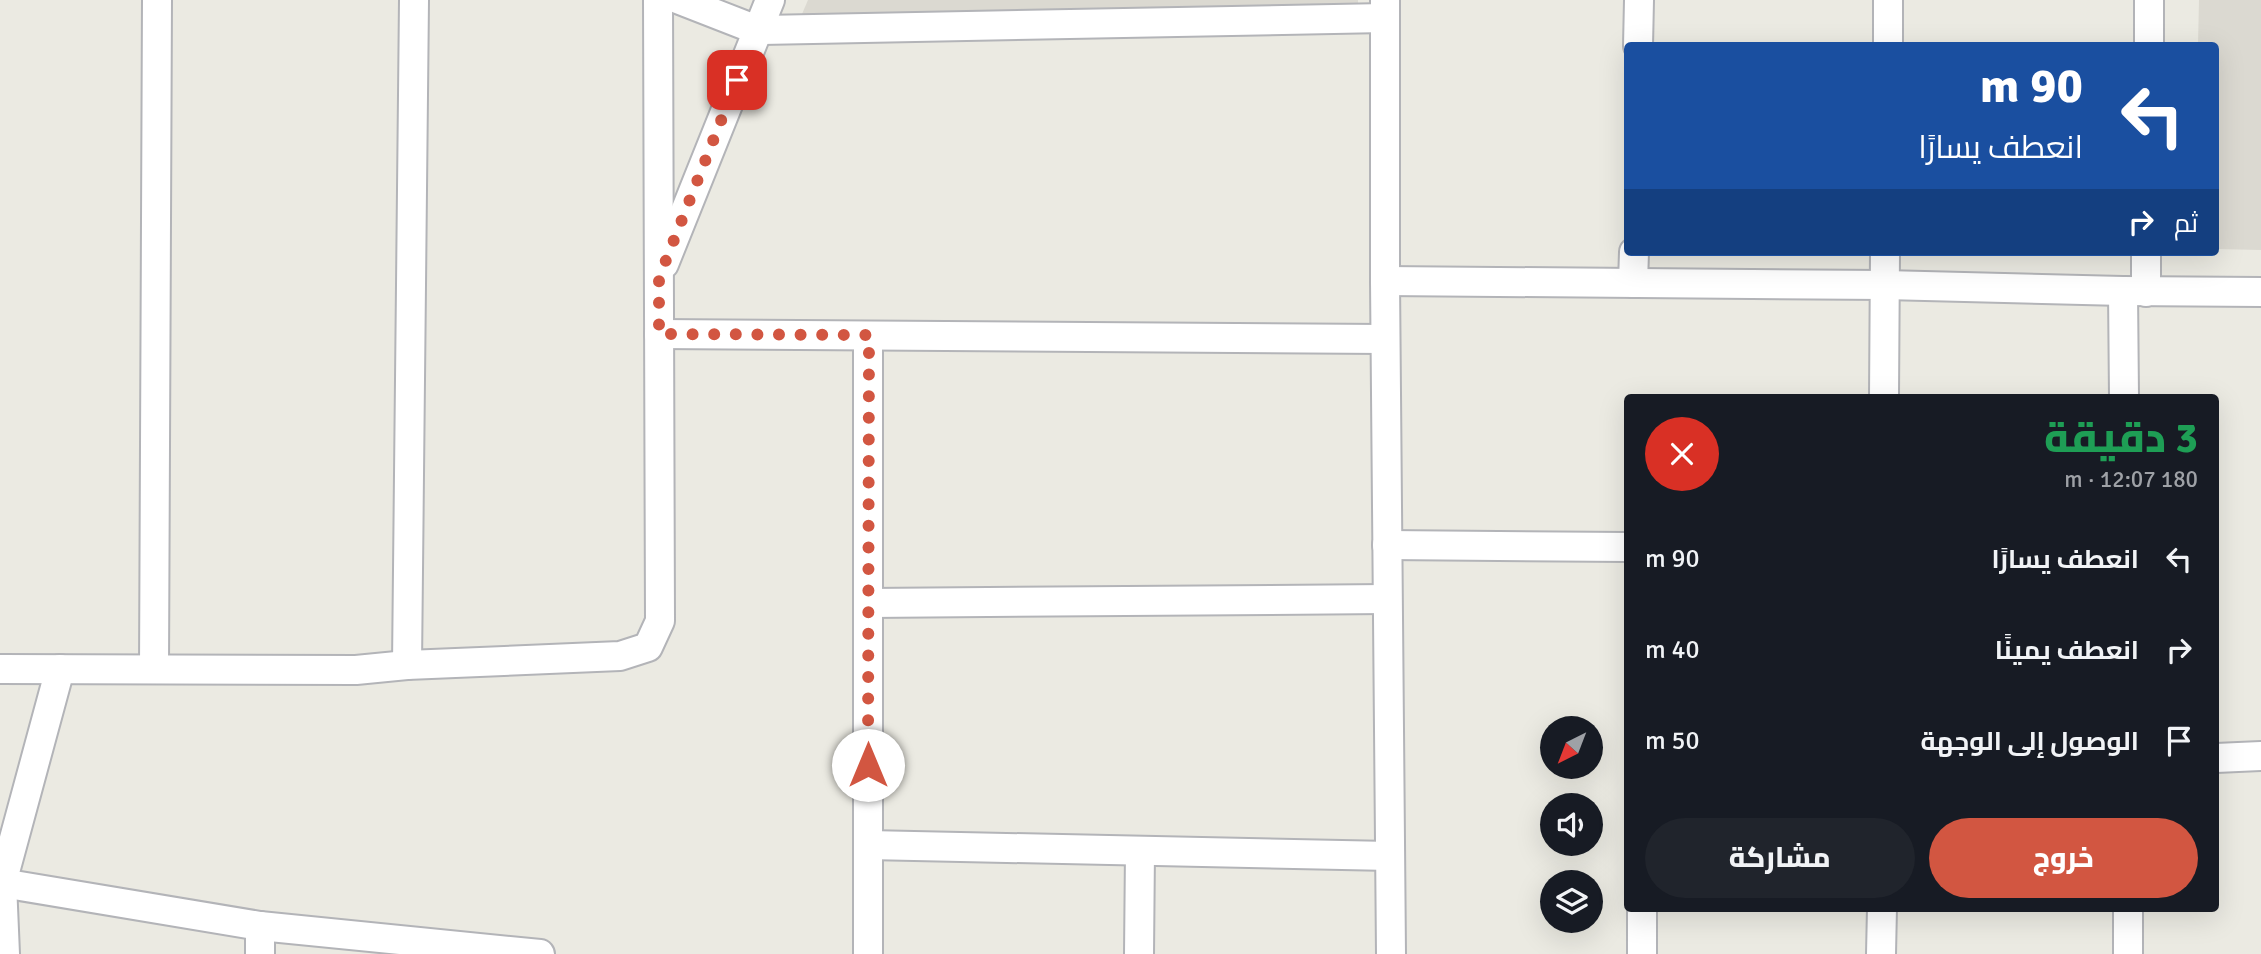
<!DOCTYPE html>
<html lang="ar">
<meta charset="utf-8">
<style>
:root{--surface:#171b24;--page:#20242c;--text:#f1f3f6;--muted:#9ea1a6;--accent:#d25641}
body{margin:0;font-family:Signika,Cairo,sans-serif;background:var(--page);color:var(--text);direction:rtl;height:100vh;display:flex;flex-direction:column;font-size:26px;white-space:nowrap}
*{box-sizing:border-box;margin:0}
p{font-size:23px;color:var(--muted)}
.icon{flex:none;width:38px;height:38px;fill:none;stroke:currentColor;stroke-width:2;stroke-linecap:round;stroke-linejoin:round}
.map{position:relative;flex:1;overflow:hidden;direction:ltr}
.details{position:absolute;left:1624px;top:394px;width:595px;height:518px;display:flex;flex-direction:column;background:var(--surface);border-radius:7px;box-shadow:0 7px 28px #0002;direction:rtl}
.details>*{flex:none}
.hud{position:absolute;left:1624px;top:42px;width:595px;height:214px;border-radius:7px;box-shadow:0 7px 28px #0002;direction:rtl;background:#1a4fa0;color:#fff;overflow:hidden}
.needle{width:46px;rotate:222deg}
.tools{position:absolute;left:1540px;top:716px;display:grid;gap:14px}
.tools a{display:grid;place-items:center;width:63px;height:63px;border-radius:50%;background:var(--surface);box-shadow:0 7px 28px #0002;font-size:35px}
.pin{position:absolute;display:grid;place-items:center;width:60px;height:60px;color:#fff;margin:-30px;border-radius:14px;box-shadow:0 4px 10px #0006}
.me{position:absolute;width:77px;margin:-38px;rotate:0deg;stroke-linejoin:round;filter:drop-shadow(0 0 5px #0008)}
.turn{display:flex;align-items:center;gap:24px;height:147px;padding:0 21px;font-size:32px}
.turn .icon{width:91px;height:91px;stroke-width:2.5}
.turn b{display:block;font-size:49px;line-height:60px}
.then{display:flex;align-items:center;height:66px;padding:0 21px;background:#0003;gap:14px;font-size:26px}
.round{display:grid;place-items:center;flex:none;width:74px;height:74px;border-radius:37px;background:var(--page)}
.headline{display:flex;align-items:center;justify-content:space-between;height:119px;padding:0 21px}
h1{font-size:42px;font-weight:800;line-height:52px;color:#1e9e55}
.primary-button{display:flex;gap:14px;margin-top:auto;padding:14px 21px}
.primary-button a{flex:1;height:80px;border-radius:42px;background:var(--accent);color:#fff;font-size:28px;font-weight:800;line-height:80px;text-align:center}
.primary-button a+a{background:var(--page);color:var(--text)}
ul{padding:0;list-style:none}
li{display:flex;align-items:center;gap:21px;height:91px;padding:0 21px}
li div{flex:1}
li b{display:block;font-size:26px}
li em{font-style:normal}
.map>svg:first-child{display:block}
</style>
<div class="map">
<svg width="2261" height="954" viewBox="0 0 2261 954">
<rect width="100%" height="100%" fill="#ebeae2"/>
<g fill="#dbd9d1">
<path d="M808,0H1358V7L802,14Z"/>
<path d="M2199,0H2261V250L2216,249V46L2198,45Z"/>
</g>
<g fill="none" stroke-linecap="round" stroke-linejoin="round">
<g stroke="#b3b4b8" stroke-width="32">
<g id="minor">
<path d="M680,0L757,30L1385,18"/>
<path d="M1385,0V281L1391,954"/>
<path d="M1638,46L1639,0"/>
<path d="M1888,46V0"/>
<path d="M2149,46V0"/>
<path d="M664,264L770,0"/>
<path d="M1385,281L1885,285L2123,291L2261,292"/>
<path d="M1633,283L1634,252"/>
<path d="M2123,291L2124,397"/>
<path d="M2146,292V252"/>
<path d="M659,334L1385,339"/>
<path d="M1884,397L1885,252"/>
<path d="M1387,545L1628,547"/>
<path d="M869,603L1387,599"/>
<path d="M407,665L414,0"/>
<path d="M0,669L356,670L407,665L620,656L648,647L660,621L658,0"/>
<path d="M154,669L157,0"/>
<path d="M2216,758L2261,756"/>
<path d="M868,845L1390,856"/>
<path d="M0,888L2,883L260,926L540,954"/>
<path d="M2128,908V954"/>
<path d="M5,954L2,883L60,669"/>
<path d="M260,954V926"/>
<path d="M868,954V336"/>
<path d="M1139,954L1140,851"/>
<path d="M1642,954V908"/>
<path d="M1881,954L1882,908"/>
</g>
</g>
<use href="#minor" stroke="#fff" stroke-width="28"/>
</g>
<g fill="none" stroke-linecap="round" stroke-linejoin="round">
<path stroke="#d25641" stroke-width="12" stroke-dasharray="0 21.6" d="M737,80L659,278V334L869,335L868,765"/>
</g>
</svg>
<div class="tools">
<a><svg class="needle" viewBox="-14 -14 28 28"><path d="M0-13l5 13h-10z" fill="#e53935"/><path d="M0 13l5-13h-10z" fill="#9ea1a6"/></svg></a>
<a><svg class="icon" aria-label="sound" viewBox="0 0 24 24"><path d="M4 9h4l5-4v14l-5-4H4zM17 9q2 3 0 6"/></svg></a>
<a><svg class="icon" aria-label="layers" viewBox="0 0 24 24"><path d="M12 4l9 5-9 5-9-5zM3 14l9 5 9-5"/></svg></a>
</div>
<div class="pin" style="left:737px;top:80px;background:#d93025"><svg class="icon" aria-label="arrive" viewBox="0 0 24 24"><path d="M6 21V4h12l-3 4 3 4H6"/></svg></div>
<svg class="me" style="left:868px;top:765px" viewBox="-20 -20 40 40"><circle r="19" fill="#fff"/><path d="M0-13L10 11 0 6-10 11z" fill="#d25641"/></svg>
<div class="hud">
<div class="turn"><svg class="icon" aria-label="left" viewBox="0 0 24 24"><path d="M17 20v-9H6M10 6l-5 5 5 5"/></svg><div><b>90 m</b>انعطف يسارًا</div></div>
<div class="then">ثم<svg class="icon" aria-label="right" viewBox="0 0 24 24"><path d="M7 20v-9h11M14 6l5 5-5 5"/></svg></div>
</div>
<section class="details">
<div class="headline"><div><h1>3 دقيقة</h1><p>180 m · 12:07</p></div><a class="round" style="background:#d93025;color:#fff"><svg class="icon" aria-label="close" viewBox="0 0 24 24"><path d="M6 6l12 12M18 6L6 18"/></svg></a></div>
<ul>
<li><svg class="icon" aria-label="left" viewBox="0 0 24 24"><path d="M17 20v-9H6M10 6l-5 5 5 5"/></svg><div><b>انعطف يسارًا</b></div><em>90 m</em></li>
<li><svg class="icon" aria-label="right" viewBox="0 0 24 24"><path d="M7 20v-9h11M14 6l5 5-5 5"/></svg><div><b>انعطف يمينًا</b></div><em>40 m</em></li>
<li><svg class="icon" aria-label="arrive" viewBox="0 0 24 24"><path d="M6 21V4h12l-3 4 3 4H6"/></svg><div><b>الوصول إلى الوجهة</b></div><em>50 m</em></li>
</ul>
<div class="primary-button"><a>خروج</a><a>مشاركة</a></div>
</section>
</div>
